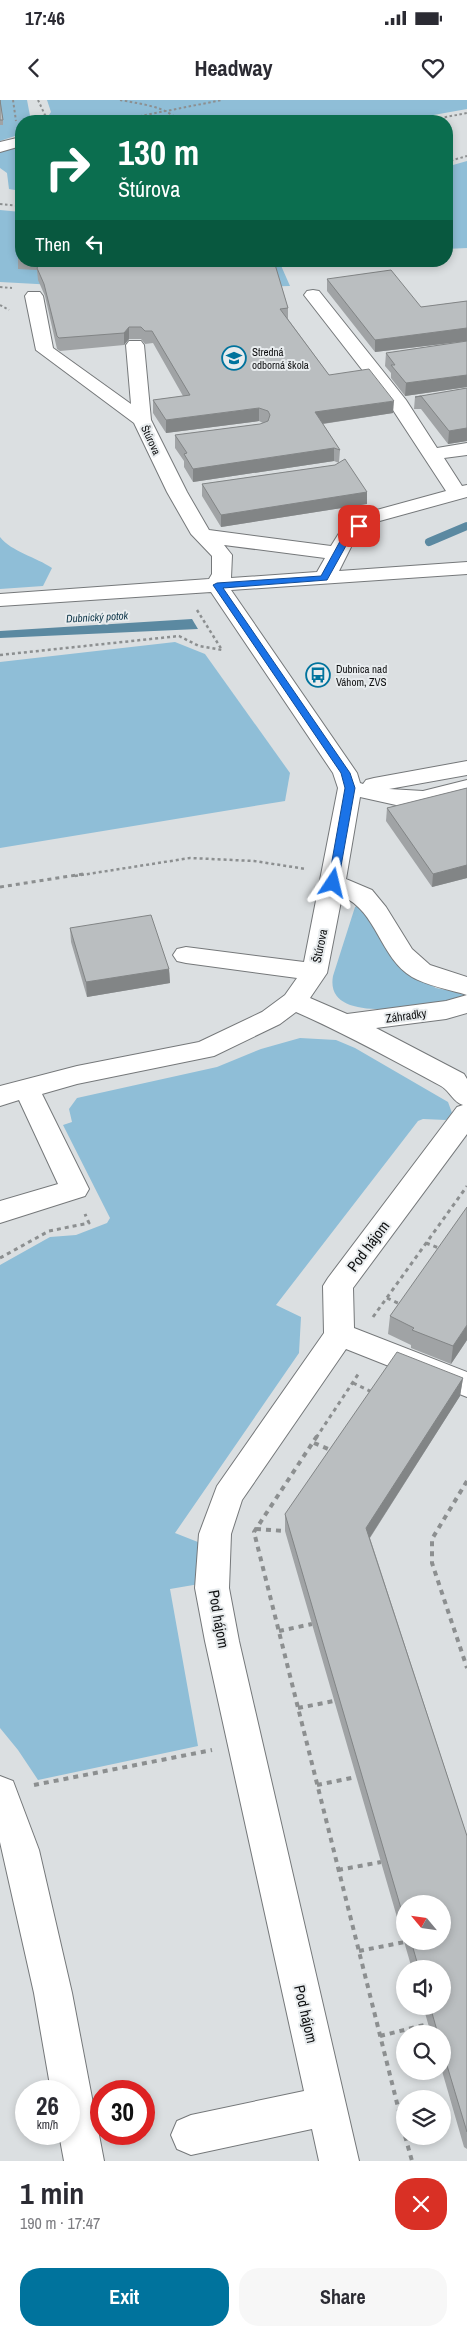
<!DOCTYPE html>
<meta charset="utf-8">
<style>
:root{--surface:#fff;--page:#f7f7f7;--text:#2b2b33;--muted:#7c7c81;--accent:#00739d}
body{margin:0;font-family:"Archivo Narrow",sans-serif;background:var(--page);color:var(--text);height:100vh;display:flex;flex-direction:column;font-size:19px;white-space:nowrap}
*{box-sizing:border-box;margin:0}
p{font-size:16px;color:var(--muted)}
.icon{flex:none;width:28px;height:28px;fill:none;stroke:currentColor;stroke-width:2;stroke-linecap:round;stroke-linejoin:round}
.map{position:relative;height:2061px;overflow:hidden}
.drawer{display:flex;flex-direction:column;background:var(--surface);flex:1}
.drawer>*{flex:none}
.top-card{position:absolute;left:15px;top:15px;width:438px;height:152px;border-radius:20px;box-shadow:0 2px 8px #0003;background:#0b6e4f;color:#fff;overflow:hidden}
.needle{width:32px;rotate:299deg}
.buttons{position:absolute;left:396px;top:1795px;display:grid;gap:10px}
.buttons a{display:grid;place-items:center;width:55px;height:55px;border-radius:50%;background:var(--surface);box-shadow:0 2px 8px #0003;font-size:25px}
.speed{position:absolute;left:15px;top:1980px;display:flex;gap:10px;font-size:25px;font-weight:700;text-align:center}
.speed>*{display:grid;place-content:center;width:65px;height:65px;border-radius:50%;background:var(--surface);box-shadow:0 2px 8px #0003;line-height:1}
.speed small{font-size:12px;font-weight:400}
.speed .limit{border:8px solid #d22;background:#fff;color:#111}
.pin{position:absolute;display:grid;place-items:center;width:42px;height:42px;color:#fff;margin:-21px;border-radius:10px;box-shadow:0 2px 8px #0006}
.me{position:absolute;width:55px;margin:-28px;rotate:10deg;stroke-linejoin:round;filter:drop-shadow(0 0 4px #0008)}
.turn{display:flex;align-items:center;gap:18px;height:105px;padding:0 20px;font-size:22px}
.turn .icon{width:65px;height:65px;stroke-width:2.5}
.turn b{display:block;font-size:35px;line-height:42px}
.then{display:flex;align-items:center;height:48px;padding:0 20px;background:#0003;gap:10px;font-size:19px}
.round{display:grid;place-items:center;flex:none;width:52px;height:52px;border-radius:20px;background:var(--page)}
.headline{display:flex;align-items:center;justify-content:space-between;height:85px;padding:0 20px}
h1{font-size:30px;font-weight:700;line-height:38px}
.cta{display:flex;gap:10px;margin-top:auto;padding:10px 20px}
.cta a{flex:1;height:58px;border-radius:20px;background:var(--accent);color:#fff;font-size:20px;font-weight:700;line-height:58px;text-align:center}
.cta a+a{background:var(--page);color:var(--text)}
.status{display:flex;justify-content:space-between;align-items:center;height:35px;padding:0 25px;background:var(--surface);direction:ltr}
.status svg{height:14px;fill:currentColor}
header{display:flex;justify-content:space-between;align-items:center;height:65px;padding:0 20px;background:var(--surface);font-size:22px;font-weight:700}
.map>svg:first-child{display:block}
</style>
<div class="status"><b>17:46</b><svg viewBox="0 0 49 12"><path d="M0 12V9h3v3zM5 12V6h3v6zM10 12V3h3v9zM15 12V0h3v12zM26 1h20v11H26zM47 4h2v5h-2z"/></svg></div>
<header><svg class="icon" aria-label="back" viewBox="0 0 24 24"><path d="M15 5l-7 7 7 7"/></svg>Headway<svg class="icon" aria-label="heart" viewBox="0 0 24 24"><path d="M12 20l-8-8c-3-5 5-10 8-4 3-6 11-1 8 4z"/></svg></header>
<div class="map">
<svg width="467" height="2061" viewBox="0 0 467 2061">
<rect width="100%" height="100%" fill="#dbdfe1"/>
<g fill="#8fbed7">
<path d="M0,0H27L31,21H21V34L0,41Z"/>
<path d="M47,0H467V9L400,21H45L51,12Z"/>
<path d="M21,39V91L9,89L7,73L0,68V51Z"/>
<path d="M467,61V148L446,149V67Z"/>
<path d="M0,110L21,112V161H279L290,186L147,190L0,182Z"/>
<path d="M0,437C12,452 36,457 52,468L43,486L0,489Z"/>
<path d="M175,542L205,554L290,673L285,701L0,748V562Z"/>
<path d="M359,804L411,874L436,888L467,894V898C440,902 323,931 333,876L355,807Z"/>
<path d="M300,938L336,940L355,948L448,1002L452,1013L446,1020L423,1019L418,1021L276,1205L301,1217L299,1253L175,1433L208,1446L205,1483L170,1489L198,1646L38,1680L18,1650L0,1628V1165L50,1137L76,1135L107,1123L110,1118L63,1025L72,1022L69,1009L77,998L217,967L261,949Z"/>
</g>
<path fill="#5b89a1" d="M192,519L198,529L0,538V531Z"/>
<g fill="none" stroke-linecap="round" stroke-linejoin="round">
<path stroke="#5b89a1" stroke-width="8" d="M429,442L467,426"/>
<g stroke="#75787a" stroke-width="2">
<g id="minor">
<path d="M21,37V46L0,52V42Z"/>
<path d="M313,190L319,191L406,300L437,348L467,343V355L444,358L462,386L467,385V397L376,422L356,437L339,471L467,462V474L231,490L357,673L360,683L363,684L366,680L374,678L467,661V675L389,689L423,691L467,680V694L423,705H396L360,697L346,779L372,790L386,807L412,849L430,865L467,877V895C451,890 425,885 412,877C380,858 377,811 342,796L327,873L310,898L347,914L446,901L467,895V913L446,919L376,928L464,974L467,979V1034L353,1188L354,1228L467,1272V1297L346,1249L242,1400L231,1434L229,1488L239,1541L359,2061H319L312,2029L191,2055L177,2049L171,2035L177,2021L191,2015L304,1991L205,1541L195,1488L199,1434L217,1386L324,1233L323,1186L328,1178L457,1007L463,1005C453,1002 450,991 441,986C393,960 346,934 296,912L280,924L214,956L77,984L42,994L89,1089L85,1096L0,1123V1101L58,1084L19,1000L0,1006V986L77,966L199,942L262,912L285,895L297,878L186,863L177,861L173,855L177,849L186,847L304,862L338,688L333,673L211,492L0,506V494L209,479L212,474V456L191,434L167,392L134,323L36,250L25,196L28,192H40L43,196L53,248L131,304L126,245L129,241H141L144,245L151,320L187,392L209,430L331,446L341,430L362,414L446,391L391,307L304,195L307,191ZM224,445L325,458L317,472L231,478L232,455Z"/>
<path d="M0,1676L13,1681L39,1750L72,1893L104,2061H64L59,2034H69V1991H51L34,1893L0,1742Z"/>
</g>
</g>
<g stroke="#8c8f90" stroke-width="2" stroke-dasharray="2.5 2.5" stroke-linecap="butt">
<path d="M13,0L16,21"/>
<path d="M38,0L45,15L54,21"/>
<path d="M120,0C135,3 171,7 177,21"/>
<path d="M115,21L222,0"/>
<path d="M425,21L467,13"/>
<path d="M446,62L467,56"/>
<path d="M0,104L21,106"/>
<path d="M0,187L12,188"/>
<path d="M0,205L9,210"/>
</g>
<g stroke="#8c8f90" stroke-width="2.5" stroke-dasharray="3 3" stroke-linecap="butt">
<path d="M197,510L222,550"/>
<path d="M0,555L179,536L199,546L222,550"/>
<path d="M75,776L190,758L254,761L306,769"/>
</g>
<g stroke="#8c8f90" stroke-width="3" stroke-dasharray="4 4" stroke-linecap="butt">
<path d="M0,787L83,774"/>
<path d="M426,1143L441,1149"/>
<path d="M0,1158L49,1131L89,1123L85,1114"/>
<path d="M387,1198L402,1205"/>
<path d="M373,1217L467,1086"/>
<path d="M353,1283L374,1293"/>
<path d="M316,1338L359,1273"/>
</g>
<g stroke="#8c8f90" stroke-width="4" stroke-dasharray="5 5" stroke-linecap="butt">
<path d="M317,1336L254,1432L405,2035"/>
<path d="M314,1343L333,1351"/>
<path d="M467,1381L432,1439V1463L467,1568"/>
<path d="M256,1429L285,1431"/>
<path d="M279,1531L312,1524"/>
<path d="M298,1608L334,1601"/>
<path d="M34,1685L212,1650"/>
<path d="M317,1685L356,1677"/>
<path d="M338,1770L381,1762"/>
<path d="M359,1851L405,1842"/>
<path d="M380,1936L428,1924"/>
<path d="M405,2036L412,2061"/>
</g>
<use href="#minor" fill="#fff" fill-rule="evenodd"/>
</g>
<g fill="#a0a3a5" fill-rule="evenodd">
<path d="M0,0L3,20V25H0Z"/>
<path d="M21,149V161H274L288,208V219L329,275L393,313L323,324L340,350L339,362L367,392V404L221,427L202,396V384L335,365L339,363L334,361L193,382L184,367V361L175,348V335L260,324L263,323L259,321L166,333L153,313V300L183,296L153,243L145,244L141,239H129L124,245L60,251L57,249L45,196L38,180L37,170L18,169V157Z"/>
<path d="M327,179L421,207L467,201V241L375,252L327,191Z"/>
<path d="M467,241V287L405,296L391,278V273L385,266L386,253Z"/>
<path d="M467,288V341L448,344L421,309H414L415,297Z"/>
<path d="M467,688V778L432,787L386,721L387,708Z"/>
<path d="M70,828L169,869L170,883L87,897L71,842Z"/>
<path d="M390,1216L467,1240L451,1264L411,1248V1245L388,1234Z"/>
<path d="M463,1278L460,1296L370,1438L467,1736V2049L464,2047L442,1971V1934H431L423,1906H442V1869H412L285,1431V1414ZM405,1804L442,1841H405Z"/>
</g>
<g fill="#828586">
<path d="M129,227V239L124,245V233Z"/>
<path d="M467,228V241L375,252V240Z"/>
<path d="M467,275V287L405,296L406,283Z"/>
<path d="M394,301L393,313L314,325L315,312Z"/>
<path d="M259,308V321L166,333V320Z"/>
<path d="M467,328V341L448,344L449,331Z"/>
<path d="M334,348V361L193,382V369Z"/>
<path d="M367,392V404L221,427V415Z"/>
<path d="M467,765V778L432,787L433,774Z"/>
<path d="M169,869L170,883L87,897L86,882Z"/>
<path d="M467,1225V1240L451,1264L453,1246Z"/>
<path d="M463,1278L460,1296L365,1445L366,1428Z"/>
</g>
<g fill="#babec0" stroke="#828586">
<path d="M0,0L3,20H0Z"/>
<path d="M21,149V157H18Z"/>
<path d="M41,161H274L288,208L280,209L329,275L369,269L394,301L315,312L340,350L334,348L193,369L184,354L187,353L175,335L260,324L268,321L270,315L268,311L259,308L166,320L153,300L190,295L152,231H145L141,227H129L124,233L59,238L57,236L44,184L37,168Z"/>
<path d="M391,170L421,207L467,201V228L375,240L327,179Z"/>
<path d="M467,241V275L406,283L391,265H395L386,253Z"/>
<path d="M467,288V328L449,331L421,296L415,297Z"/>
<path d="M345,359L367,392L221,415L202,384L335,365Z"/>
<path d="M467,688V765L433,774L387,708Z"/>
<path d="M151,815L169,869L86,882L70,828Z"/>
<path d="M467,1107V1225L453,1246L412,1230L414,1228L390,1216Z"/>
<path d="M397,1252L463,1278L366,1428L467,1736V2032L442,1949V1934H438L430,1906H442V1869H419L411,1841H442V1804H405V1822L285,1414Z"/>
</g>
<path fill="#1a73e8" stroke="#114b97" d="M356,424L363,426L352,435L327,480L223,488L350,673L355,688L338,783L333,786L328,783L345,688L341,673L213,485L217,483L321,476L344,434Z"/>
<defs>
<g id="university-ring" transform="scale(1.25)"><circle r="9.5" fill="#e8ecee" stroke="#00739d" stroke-width="1.5"/><path d="M0-5L7-2L0 1L-7-2ZM-4 1L0 2.5L4 1V4Q0 6-4 4Z" fill="#00739d"/></g>
<g id="bus-ring" transform="scale(1.25)"><circle r="9.5" fill="#e8ecee" stroke="#00739d" stroke-width="1.5"/><path d="M-5-6H5V4H4V6H2V4H-2V6H-4V4H-5ZM-3.5-4V0h7V-4ZM-3.5 1.2v1.5H-2V1.2ZM2 1.2v1.5H3.5V1.2Z" fill="#00739d"/></g>
</defs>
<g fill-rule="evenodd">
<use href="#university-ring" x="234" y="258"/>
<use href="#bus-ring" x="318" y="575"/>
</g>
<g text-anchor="middle" dominant-baseline="central" stroke-width="4" stroke-linejoin="round" paint-order="stroke">
<g font-size="11" fill="#101112" stroke="#e8ecee" text-anchor="start">
<text x="252" y="252">Stredná<tspan x="252" dy="13">odborná škola</tspan></text>
<text x="336" y="569">Dubnica nad<tspan x="336" dy="13">Váhom, ZVS</tspan></text>
</g>
<g font-size="11" fill="#101112" stroke="#e8ecee">
<text transform="translate(151 340) rotate(65)">Štúrova</text>
</g>
<g font-size="11" font-style="italic" fill="#0e3649" stroke="#e8ecee">
<text transform="translate(97 517) rotate(-3)">Dubnický potok</text>
</g>
<g font-size="12" fill="#101112" stroke="#e8ecee">
<text transform="translate(320 846) rotate(-78)">Štúrova</text>
<text transform="translate(406 916) rotate(-8)">Záhradky</text>
</g>
<g font-size="15" fill="#101112" stroke="#e8ecee">
<text transform="translate(368 1146) rotate(-53)">Pod hájom</text>
<text transform="translate(219 1519) rotate(80)">Pod hájom</text>
<text transform="translate(306 1914) rotate(77)">Pod hájom</text>
</g>
</g>
</svg>
<div class="buttons">
<a><svg class="needle" viewBox="-14 -14 28 28"><path d="M0-13l5 13h-10z" fill="#e53935"/><path d="M0 13l5-13h-10z" fill="#7c7c81"/></svg></a>
<a><svg class="icon" aria-label="sound" viewBox="0 0 24 24"><path d="M4 9h4l5-4v14l-5-4H4zM17 9q2 3 0 6"/></svg></a>
<a><svg class="icon" aria-label="search" viewBox="0 0 24 24"><circle cx="10" cy="10" r="6"/><path d="M15 15l6 6"/></svg></a>
<a><svg class="icon" aria-label="layers" viewBox="0 0 24 24"><path d="M12 4l9 5-9 5-9-5zM3 14l9 5 9-5"/></svg></a>
</div>
<div class="speed"><div>26<small>km/h</small></div><div class="limit">30</div></div>
<div class="pin" style="left:359px;top:426px;background:#d93025"><svg class="icon" aria-label="arrive" viewBox="0 0 24 24"><path d="M6 21V4h12l-3 4 3 4H6"/></svg></div>
<svg class="me" style="left:333px;top:783px" viewBox="-20 -20 40 40"><path d="M0-17L14 15 0 8-14 15z" fill="#1a73e8" stroke="#fff" stroke-width="4"/></svg>
<div class="top-card">
<div class="turn"><svg class="icon" aria-label="right" viewBox="0 0 24 24"><path d="M7 20v-9h11M14 6l5 5-5 5"/></svg><div><b>130 m</b>Štúrova</div></div>
<div class="then">Then<svg class="icon" aria-label="left" viewBox="0 0 24 24"><path d="M17 20v-9H6M10 6l-5 5 5 5"/></svg></div>
</div>
</div>
<section class="drawer">
<div class="headline"><div><h1>1 min</h1><p>190 m · 17:47</p></div><a class="round" style="background:#d93025;color:#fff"><svg class="icon" aria-label="close" viewBox="0 0 24 24"><path d="M6 6l12 12M18 6L6 18"/></svg></a></div>
<div class="cta"><a>Exit</a><a>Share</a></div>
</section>
